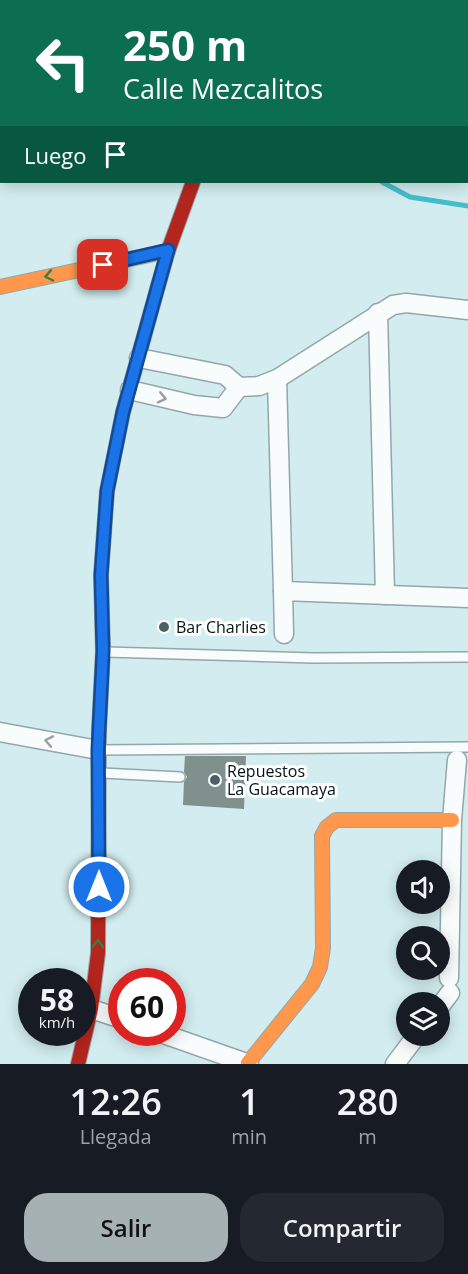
<!DOCTYPE html>
<html lang="es">
<style>
:root{--surface:#171b24;--page:#242831;--text:#f1f3f6;--muted:#9ea1a6;--accent:#a6b1b3}
body{margin:0;font-family:"Open Sans",sans-serif;background:var(--page);color:var(--text);height:100vh;display:flex;flex-direction:column;font-size:22px;white-space:nowrap}
*{box-sizing:border-box;margin:0}
p{font-size:20px;color:var(--muted)}
.icon{flex:none;width:33px;height:33px;fill:none;stroke:currentColor;stroke-width:2;stroke-linecap:round;stroke-linejoin:round}
.map{position:relative;height:1064px;overflow:hidden}
.side{display:flex;flex-direction:column;background:var(--surface);flex:1}
.side>*{flex:none}
.hud{position:absolute;left:0px;top:0px;width:468px;height:183px;box-shadow:0 3px 15px #0003;background:#0b6e4f;color:#fff;overflow:hidden}
.buttons{position:absolute;left:396px;top:860px;display:grid;gap:12px}
.buttons a{display:grid;place-items:center;width:54px;height:54px;border-radius:50%;background:var(--surface);box-shadow:0 3px 15px #0003;font-size:30px}
.speed{position:absolute;left:18px;top:968px;display:flex;gap:12px;font-size:30px;font-weight:700;text-align:center}
.speed>*{display:grid;place-content:center;width:78px;height:78px;border-radius:50%;background:var(--surface);box-shadow:0 3px 15px #0003;line-height:1}
.speed small{font-size:15px;font-weight:400}
.speed .limit{border:9px solid #d22;background:#fff;color:#111}
.pin{position:absolute;display:grid;place-items:center;width:51px;height:51px;color:#fff;margin:-26px;border-radius:12px;box-shadow:0 3px 9px #0006}
.me{position:absolute;width:66px;margin:-33px;rotate:0deg;stroke-linejoin:round;filter:drop-shadow(0 0 4px #0008)}
.turn{display:flex;align-items:center;gap:21px;height:126px;padding:0 24px;font-size:27px}
.turn .icon{width:78px;height:78px;stroke-width:2.5}
.turn b{display:block;font-size:42px;line-height:51px}
.then{display:flex;align-items:center;height:57px;padding:0 24px;background:#0003;gap:12px;font-size:22px}
.eta{display:flex;justify-content:space-evenly;align-items:center;height:102px;text-align:center}
.eta b{font-size:36px;font-weight:600;line-height:42px}
.button{display:flex;gap:12px;margin-top:auto;padding:12px 24px}
.button a{flex:1;height:69px;border-radius:24px;background:var(--accent);color:#111;font-size:24px;font-weight:600;line-height:69px;text-align:center}
.button a+a{background:var(--page);color:var(--text)}
.map>svg:first-child{display:block}
</style>
<div class="map">
<svg width="468" height="1064" viewBox="0 0 468 1064">
<rect width="100%" height="100%" fill="#d2ecef"/>
<g fill="none" stroke-linecap="round" stroke-linejoin="round">
<path stroke="#46bdca" stroke-width="5" d="M382,182L410,197L468,206"/>
</g>
<path fill="#80918d" d="M185,756H246L244,809L183,805L184,782L187,777L184,772Z"/>
<g fill="none" stroke-linecap="round" stroke-linejoin="round">
<g stroke="#93a7aa" stroke-width="12">
<g id="lane">
<path d="M155,0V2"/>
<path d="M466,4L468,6"/>
<path d="M0,21H2"/>
<path d="M106,652L313,658L468,657"/>
<path d="M101,750L468,747"/>
<path d="M102,773L180,777"/>
</g>
</g>
<g stroke="#93a7aa" stroke-width="21">
<g id="street">
<path d="M378,313L385,595"/>
<path d="M139,358L225,375L239,387L259,386L277,379L393,305L406,303L468,310"/>
<path d="M277,379L283,591"/>
<path d="M130,390L194,405L223,408L239,387"/>
<path d="M284,634L283,591L468,598"/>
<path d="M0,732L98,750"/>
<path d="M449,978L452,820L457,760"/>
<path d="M440,1006L450,993"/>
<path d="M91,1009L122,1019"/>
<path d="M158,1032L249,1064"/>
<path d="M395,1064L417,1035"/>
</g>
</g>
<g stroke="#93a7aa" stroke-width="16">
<g id="slow">
<path d="M322,2L324,0"/>
<path d="M0,287L168,251"/>
<path d="M99,730L103,651L101,575L107,491L123,412L158,286"/>
<path d="M248,1063L312,984L320,967L323,948L322,836L327,827L336,820H452"/>
</g>
</g>
<g stroke="#93a7aa" stroke-width="16">
<g id="jam">
<path d="M289,0L290,2"/>
<path d="M158,286L168,251L193,182"/>
<path d="M78,1064L91,1009L98,953L99,730"/>
</g>
</g>
<use href="#lane" stroke="#f8fcfd" stroke-width="9"/>
<use href="#street" stroke="#f8fcfd" stroke-width="18"/>
<use href="#slow" stroke="#ff974d" stroke-width="14"/>
<use href="#jam" stroke="#b3261e" stroke-width="14"/>
</g>
<defs><path id="oneway-chevron" d="M-2-3.5L2.5 0L-2 3.5" fill="none" stroke-width="1.6" stroke-linecap="round" stroke-linejoin="round" transform="scale(1.5)"/></defs>
<g stroke="#387f43">
<use href="#oneway-chevron" transform="translate(49 276) rotate(168)"/>
<use href="#oneway-chevron" transform="translate(98 944) rotate(-88)"/>
</g>
<g stroke="#969fa1">
<use href="#oneway-chevron" transform="translate(162 398) rotate(13)"/>
<use href="#oneway-chevron" transform="translate(49 741) rotate(-169)"/>
</g>
<g fill="none" stroke-linecap="round" stroke-linejoin="round">
<g stroke="#114b97" stroke-width="15">
<path id="route" d="M99,887L98,750L103,651L101,575L107,491L123,412L168,250L103,265"/>
</g>
<use href="#route" stroke="#1a73e8" stroke-width="10"/>
</g>
<g fill="#4b6062" stroke="#fff" stroke-width="2">
<circle cx="164" cy="627" r="6"/>
<circle cx="215" cy="780" r="6"/>
</g>
<g text-anchor="middle" dominant-baseline="central" stroke-width="6" stroke-linejoin="round" paint-order="stroke">
<g font-size="16" fill="#031416" stroke="#fff" text-anchor="start">
<text x="176" y="627">Bar Charlies</text>
<text x="227" y="771">Repuestos<tspan x="227" dy="18">La Guacamaya</tspan></text>
</g>
</g>
</svg>
<div class="buttons">
<a><svg class="icon" aria-label="sound" viewBox="0 0 24 24"><path d="M4 9h4l5-4v14l-5-4H4zM17 9q2 3 0 6"/></svg></a>
<a><svg class="icon" aria-label="search" viewBox="0 0 24 24"><circle cx="10" cy="10" r="6"/><path d="M15 15l6 6"/></svg></a>
<a><svg class="icon" aria-label="layers" viewBox="0 0 24 24"><path d="M12 4l9 5-9 5-9-5zM3 14l9 5 9-5"/></svg></a>
</div>
<div class="speed"><div>58<small>km/h</small></div><div class="limit">60</div></div>
<div class="pin" style="left:103px;top:265px;background:#d93025"><svg class="icon" aria-label="arrive" viewBox="0 0 24 24"><path d="M6 21V4h12l-3 4 3 4H6"/></svg></div>
<svg class="me" style="left:99px;top:887px" viewBox="-20 -20 40 40"><circle r="17" fill="#1a73e8" stroke="#fff" stroke-width="3"/><path d="M0-11L8 9 0 5-8 9z" fill="#fff"/></svg>
<div class="hud">
<div class="turn"><svg class="icon" aria-label="left" viewBox="0 0 24 24"><path d="M17 20v-9H6M10 6l-5 5 5 5"/></svg><div><b>250 m</b>Calle Mezcalitos</div></div>
<div class="then">Luego<svg class="icon" aria-label="arrive" viewBox="0 0 24 24"><path d="M6 21V4h12l-3 4 3 4H6"/></svg></div>
</div>
</div>
<section class="side">
<div class="eta">
<div><b>12:26</b><p>Llegada</p></div>
<div><b>1</b><p>min</p></div>
<div><b>280</b><p>m</p></div>
</div>
<div class="button"><a>Salir</a><a>Compartir</a></div>
</section>
